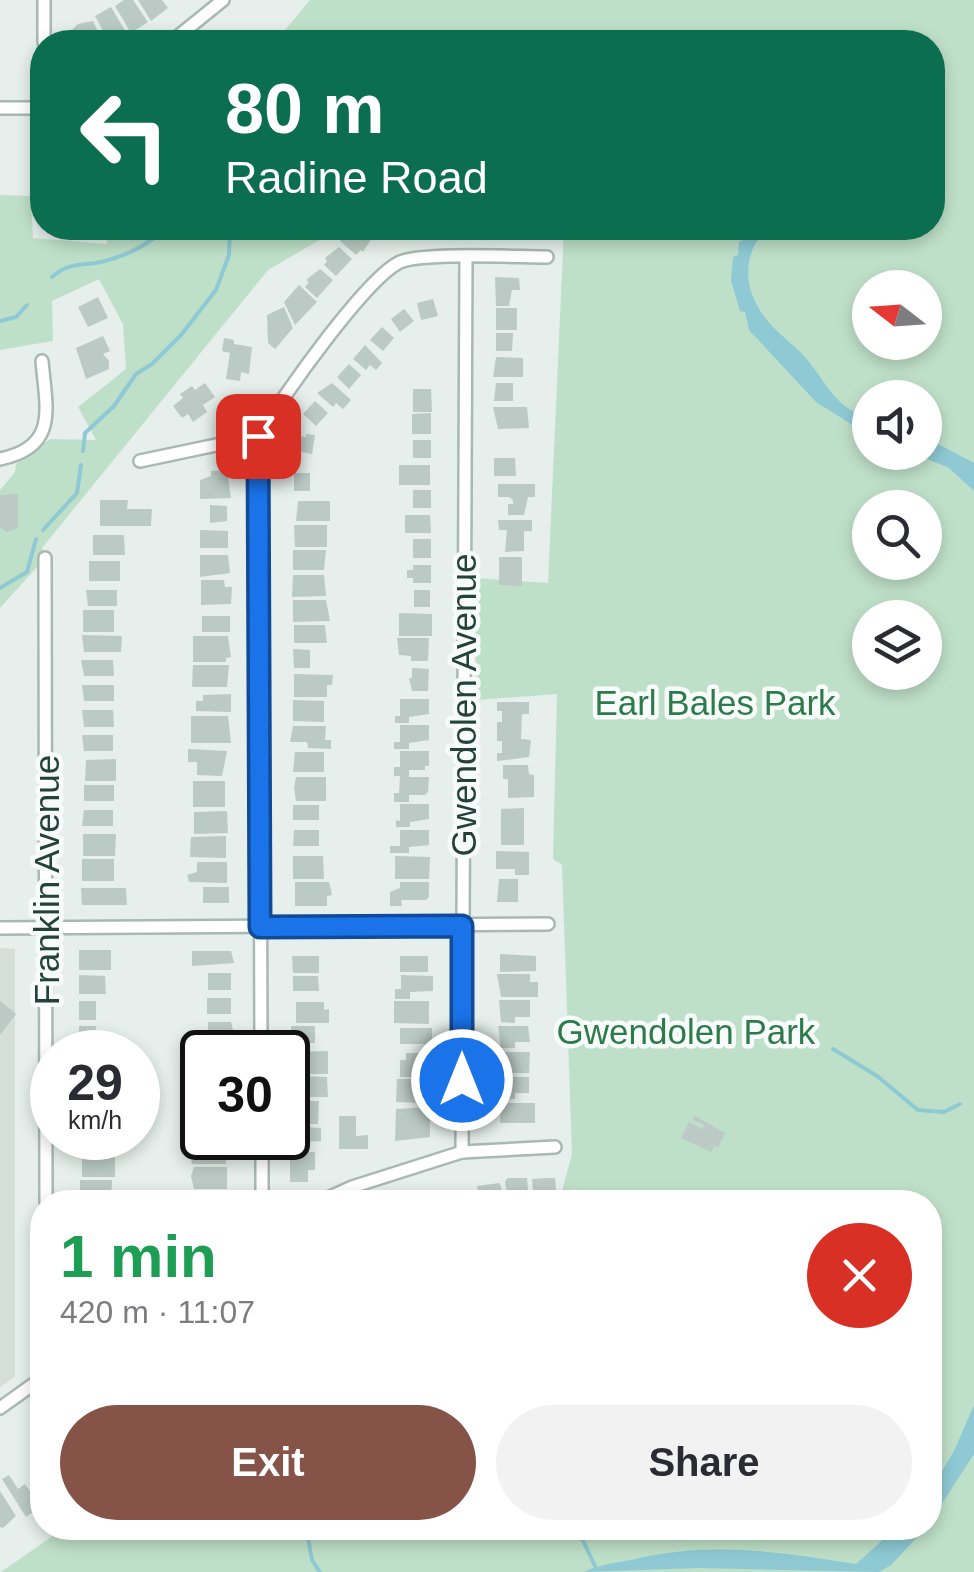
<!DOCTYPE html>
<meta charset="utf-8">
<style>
:root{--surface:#fff;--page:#f2f2f3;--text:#2b2b33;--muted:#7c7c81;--accent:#855347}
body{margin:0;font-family:Helvetica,sans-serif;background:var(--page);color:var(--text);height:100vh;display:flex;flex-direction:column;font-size:38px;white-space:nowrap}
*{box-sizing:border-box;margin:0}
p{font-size:32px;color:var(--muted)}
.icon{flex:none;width:55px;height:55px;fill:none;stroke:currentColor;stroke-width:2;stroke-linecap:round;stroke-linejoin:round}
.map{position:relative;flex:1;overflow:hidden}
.side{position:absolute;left:30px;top:1190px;width:912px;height:350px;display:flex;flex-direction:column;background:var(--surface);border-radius:40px;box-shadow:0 5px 15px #0003}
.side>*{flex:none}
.banner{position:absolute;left:30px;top:30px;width:915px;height:210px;border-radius:40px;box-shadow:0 5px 15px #0003;background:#0b6e4f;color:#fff;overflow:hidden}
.needle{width:65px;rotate:287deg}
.fabs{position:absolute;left:852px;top:270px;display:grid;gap:20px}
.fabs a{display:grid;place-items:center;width:90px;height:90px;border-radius:50%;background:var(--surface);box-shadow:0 5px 15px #0003;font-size:50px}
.speed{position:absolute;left:30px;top:1030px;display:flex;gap:20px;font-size:50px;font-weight:700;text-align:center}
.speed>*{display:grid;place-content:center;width:130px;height:130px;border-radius:50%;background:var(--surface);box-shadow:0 5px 15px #0003;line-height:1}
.speed small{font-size:25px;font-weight:400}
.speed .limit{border:5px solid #111;border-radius:15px;background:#fff;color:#111}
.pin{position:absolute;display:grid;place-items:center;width:85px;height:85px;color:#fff;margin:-42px;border-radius:20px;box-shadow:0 5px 15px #0006}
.me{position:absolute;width:110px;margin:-55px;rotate:0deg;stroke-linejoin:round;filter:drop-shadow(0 0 8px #0008)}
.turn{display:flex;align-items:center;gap:35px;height:210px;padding:0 30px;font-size:45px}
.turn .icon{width:130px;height:130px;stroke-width:2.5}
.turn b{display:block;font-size:70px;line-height:85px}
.round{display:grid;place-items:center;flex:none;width:105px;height:105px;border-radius:52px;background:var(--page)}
.overview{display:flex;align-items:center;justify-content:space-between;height:170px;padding:0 30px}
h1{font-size:60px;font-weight:700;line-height:75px;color:#1e9e55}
.primary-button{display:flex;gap:20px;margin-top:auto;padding:20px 30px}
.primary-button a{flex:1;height:115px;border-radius:60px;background:var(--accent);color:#fff;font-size:40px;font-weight:700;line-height:115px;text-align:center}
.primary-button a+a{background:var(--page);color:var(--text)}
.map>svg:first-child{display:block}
</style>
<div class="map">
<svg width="974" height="1572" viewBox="0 0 974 1572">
<rect width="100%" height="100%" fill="#e6efeb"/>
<path fill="#d4dfda" d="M0,948L15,949V1377L0,1387Z"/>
<g fill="#bfe0c8" fill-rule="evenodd">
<path d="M310,0H974V1572H1L64,1528H930V1202H559L572,1154L562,865L553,859L557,694L476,700L475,578L548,583L564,228H932V42H275ZM870,288H925V342H870ZM870,398H925V452H870ZM870,508H925V562H870ZM870,618H925V672H870Z"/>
<path d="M0,195L31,196L33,238L106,244L112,228H340L268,270L42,548L45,558L0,608V490L15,472L16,464L50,439L96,440L78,407L126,369L123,324L99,279L52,301L53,341L0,350Z"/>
</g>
<g fill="#8ec9d4">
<path d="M751,228H767C737,260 745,299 776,330C785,339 796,347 804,356C828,383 832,406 870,419V436L816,402L749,330L745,312L740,311L731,281L733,257L738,255L739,242L746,239Z"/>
<path d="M925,437L974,463V491L949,468L913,453L925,452Z"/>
<path d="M974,1405V1454L930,1522V1491L954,1451Z"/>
<path d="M896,1528H926L891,1565L879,1572L699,1568L584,1572C599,1564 617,1563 635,1559C711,1541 779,1552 856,1564Z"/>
</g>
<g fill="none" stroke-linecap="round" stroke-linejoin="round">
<g stroke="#8ec9d4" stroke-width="4">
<path d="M52,277C67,264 77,265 96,263C122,258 147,246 166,228"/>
<path d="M0,321L16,317L27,305"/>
<path d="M83,451L85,433L114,406L136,374L152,364L181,335L216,290L229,255L230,228"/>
<path d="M43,530L77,493L81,465"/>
<path d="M0,588L27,572L36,539"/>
<path d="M833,1049L877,1076L918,1110L944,1112L960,1104"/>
<path d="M306,1528L312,1560L320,1572"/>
<path d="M577,1528L595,1566"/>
</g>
</g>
<g fill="#bbcac4">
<path d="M124,0H133L148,22L131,33L115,6Z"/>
<path d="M138,0H162L168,8L151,21Z"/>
<path d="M111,7L129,37L120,42H109L95,16Z"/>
<path d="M93,21L103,42H73L71,31L78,24Z"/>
<path d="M352,228H366L363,231L372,238L363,252L361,250L356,255L340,241Z"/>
<path d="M339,247L352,259L336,276L324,265L327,261L325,258Z"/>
<path d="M320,269L333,280L317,298L305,287L309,282L306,280Z"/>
<path d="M495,277L519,278L520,290H512L509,306H496Z"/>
<path d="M299,285L317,302L295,325L284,302Z"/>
<path d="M98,297L108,318L88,327L78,307Z"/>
<path d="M433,299L438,316L421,320L417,303Z"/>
<path d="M284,307L293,328L275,349L268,343L267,315Z"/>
<rect x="496" y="308" width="21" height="22"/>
<path d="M404,309L414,321L400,332L391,319Z"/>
<path d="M382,327L394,338L383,351L370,340Z"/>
<path d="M496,333H513L512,351H496Z"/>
<path d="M103,336L110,351L103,354L109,361V369L86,379L76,348Z"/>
<path d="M224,338L234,340V344L252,347L249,374L241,372L240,381L226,379L230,353L222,351Z"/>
<path d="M365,345L382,363L376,370L370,365L366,370L353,359Z"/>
<path d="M496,357L523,358V377H493Z"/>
<path d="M349,364L361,375L349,389L337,377Z"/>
<path d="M205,383L215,397L203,405L207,412L193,422L188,414L182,418L173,406L183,398L180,394L192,386L195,390Z"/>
<path d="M332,383L351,400L343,409L336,403L333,407L317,393Z"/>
<path d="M496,383H513V401H494Z"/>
<path d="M413,389H431L432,412H413Z"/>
<path d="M315,401L328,413L316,426L303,414Z"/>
<path d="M493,407H527L529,428L498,429Z"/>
<path d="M431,413V434H412V414Z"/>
<path d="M306,434L315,435L312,454L297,451L299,436L306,437Z"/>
<rect x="413" y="440" width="18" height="18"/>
<path d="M494,458H515L516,476H494Z"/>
<rect x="399" y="465" width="31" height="20"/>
<path d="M227,470L231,498L200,499V480L211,476V471Z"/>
<rect x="294" y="473" width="16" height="18"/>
<path d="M498,484H535V497H528L524,515H508V504H513V500L509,497H498Z"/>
<rect x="413" y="490" width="18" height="18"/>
<path d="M18,494V528L7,532L0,528V495Z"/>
<path d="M100,500H128L127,509H152L151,526H100Z"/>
<path d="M298,501H330V521H296Z"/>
<path d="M210,505L227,506V521L210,523Z"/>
<path d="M405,515H430L431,533H405Z"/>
<path d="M498,520H532V531H524V551L505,552L507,530H499Z"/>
<path d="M294,525H327V547H295Z"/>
<path d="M200,530L228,531V548H200Z"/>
<path d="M93,535H124L125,555H93Z"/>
<rect x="413" y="539" width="18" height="19"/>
<path d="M293,550H326L324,570H293Z"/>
<path d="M200,555H228L230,573L200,577Z"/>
<path d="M499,557H522V586L499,585Z"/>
<rect x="89" y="561" width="31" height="20"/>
<path d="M413,565H431V583H413V578H407V570H413Z"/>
<path d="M293,575H324L326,596L292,597Z"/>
<path d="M201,580H224L225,587H232L231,604L201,605Z"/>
<path d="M86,590H117V606H88Z"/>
<rect x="414" y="590" width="16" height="17"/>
<path d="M293,600H326L330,621L293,622Z"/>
<path d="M114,610V632H83V610Z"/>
<path d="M399,613L432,614V636H399Z"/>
<rect x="202" y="616" width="28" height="16"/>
<path d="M294,625H325L327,643H294Z"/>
<path d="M82,635L122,636L121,652H84Z"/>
<path d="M193,636H228L231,657L226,658V662H193Z"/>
<path d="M397,638H429L428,661H411V656L399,655Z"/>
<path d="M293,649L310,650V668H294Z"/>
<path d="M81,660H113L114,676H84Z"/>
<path d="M193,665H229L227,687H192Z"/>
<path d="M412,668L429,669L428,691H412L409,678H412Z"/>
<path d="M294,674L333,675L332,685H327V697H294Z"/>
<path d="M82,685H114V701H84Z"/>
<path d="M231,694V712L196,711V701H203V695Z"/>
<path d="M400,699H429V714L409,717V723H395V716H400Z"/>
<path d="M293,700L324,701V722L293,721Z"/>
<path d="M497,702H529V714H522L521,739L531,740L529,757L497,761V753H502V741H497V722H502V711H497Z"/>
<path d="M82,710H113L114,727H84Z"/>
<path d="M191,716H228L231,743H191Z"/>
<path d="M400,725H429V740L409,743V749H394V742H400Z"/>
<path d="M293,726H326L325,740H331V749L308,748L307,742H290Z"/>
<path d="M82,735H113V751H84Z"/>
<path d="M188,749L227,751L222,776L197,775V762H188Z"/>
<path d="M400,751H429V766H425V770H409V777H429L428,792L425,795H409V802H394V793H399L400,776H394V767H400Z"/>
<path d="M295,752H324V772H293Z"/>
<path d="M116,759V781H85L86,760Z"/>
<path d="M503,765H528L529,774L534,775V797L508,798V779H503Z"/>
<path d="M296,777H326V801H296L294,788Z"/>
<rect x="193" y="781" width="32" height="26"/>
<rect x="84" y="785" width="30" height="16"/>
<path d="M400,804H429V819L410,822V827H396V820L400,821Z"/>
<rect x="293" y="805" width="26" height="15"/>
<path d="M524,808V845H501V809Z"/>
<path d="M84,810H113V826H82Z"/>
<path d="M227,811L228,833L194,834V812Z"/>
<path d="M294,830H319V846H293Z"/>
<path d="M400,830H429V845L409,847V853H390V846H400Z"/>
<path d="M83,834H116L115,856H83Z"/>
<path d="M226,836V858L190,857L191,837Z"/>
<path d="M496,851L529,852V875H515V869H496Z"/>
<path d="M293,856H323L324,879H293Z"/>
<path d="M395,856L430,857L429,879H395Z"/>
<rect x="82" y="859" width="32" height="22"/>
<path d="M197,862H227V883L189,882L187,875L197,872Z"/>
<path d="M499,879H518V902H497Z"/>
<path d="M295,882H329L332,895L327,896V906H295Z"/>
<path d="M400,882H429V897L426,900H401L402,906H390V892L400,888Z"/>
<rect x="203" y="887" width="26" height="16"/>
<path d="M81,888H126L127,905H82Z"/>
<rect x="79" y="950" width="32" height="20"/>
<path d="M192,951H231L234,963L192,966Z"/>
<path d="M500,954L536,956V971L500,972Z"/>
<path d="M292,956H319V973H293Z"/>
<rect x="400" y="956" width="28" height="16"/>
<rect x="208" y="973" width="23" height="17"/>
<path d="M497,974H530V982H538V997H501Z"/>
<path d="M79,975L105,976L106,994H79Z"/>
<path d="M401,975L433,976V991L410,992V999H395V989H401Z"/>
<path d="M293,976H318L319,991H293Z"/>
<rect x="207" y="998" width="24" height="16"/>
<path d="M499,1000H530V1017H515V1023L501,1022Z"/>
<path d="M0,1001L16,1014L0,1035Z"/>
<rect x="79" y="1001" width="17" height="19"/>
<path d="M394,1001H429V1024L394,1023Z"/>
<path d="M296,1002H324V1010L329,1009V1023H296Z"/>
<path d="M208,1022H231L235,1038H208Z"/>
<rect x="79" y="1026" width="17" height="18"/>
<rect x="291" y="1026" width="24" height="17"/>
<path d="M498,1026H528L530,1042H515V1048H501Z"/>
<rect x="400" y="1028" width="32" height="16"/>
<path d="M194,1043H225V1052H202V1064H194Z"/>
<path d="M328,1051V1074H293L294,1052Z"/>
<path d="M496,1052H530L529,1073H502V1067H496Z"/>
<path d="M406,1053H426L428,1077H400V1060H406Z"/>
<rect x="189" y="1067" width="13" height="21"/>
<path d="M297,1076L327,1077L328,1097H295Z"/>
<path d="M499,1077H529V1093H515V1099H500Z"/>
<path d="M397,1079H428V1103L396,1102Z"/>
<path d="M291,1101H319L318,1124H303V1118H291Z"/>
<path d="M501,1103H535V1123H500Z"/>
<path d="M430,1107V1137L395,1141L396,1109Z"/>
<path d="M339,1116H356V1136L368,1135V1149H339Z"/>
<path d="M695,1116L725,1133L718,1148L715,1146L711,1152L681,1138L689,1122L702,1129L704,1125L693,1120Z"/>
<path d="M291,1126L321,1128V1141L291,1143Z"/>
<rect x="79" y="1138" width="28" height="9"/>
<path d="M225,1142L226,1164H192L188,1144Z"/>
<path d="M290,1151L315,1152V1170H308V1182H290Z"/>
<rect x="82" y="1154" width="33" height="23"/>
<path d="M194,1167H227V1189H194L191,1176Z"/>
<path d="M508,1178H527L529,1202H508L505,1181Z"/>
<path d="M548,1178H555L557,1202H534L532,1179Z"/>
<path d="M80,1180H112L111,1202H96V1197H80Z"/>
<path d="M500,1183L503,1196L497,1198L498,1202H481L477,1186Z"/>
<path d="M9,1475L18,1489L25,1484L37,1502L33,1505L36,1510L26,1517L2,1479Z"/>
<path d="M0,1491L16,1516L3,1528L0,1527Z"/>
</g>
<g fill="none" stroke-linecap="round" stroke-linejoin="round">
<g stroke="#a8b8b2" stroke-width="16">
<g id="minor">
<path d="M44,0V42"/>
<path d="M171,42L223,0"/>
<path d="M0,108H42"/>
<path d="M42,212V211"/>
<path d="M259,436L261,1052"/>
<path d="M0,459C59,447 46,408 42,361"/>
<path d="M140,461L259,436C279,401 366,278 400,262C422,252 518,257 547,257"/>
<path d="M45,558L46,1202"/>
<path d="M0,928L548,924"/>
<path d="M262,1138V1202"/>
<path d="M462,1152L466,257"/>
<path d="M319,1202L352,1187L462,1152L555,1147"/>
<path d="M0,1408L42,1378"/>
</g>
</g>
<use href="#minor" stroke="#fff" stroke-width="11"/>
</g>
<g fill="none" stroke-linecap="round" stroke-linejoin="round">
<g stroke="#114b97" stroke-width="25">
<path id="route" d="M258,436L260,927L462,926V1080"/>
</g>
<use href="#route" stroke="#1a73e8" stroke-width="18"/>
</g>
<g text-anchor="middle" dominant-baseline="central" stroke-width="9" stroke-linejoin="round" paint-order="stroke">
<g font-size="35" fill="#2d7a4b" stroke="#f7fbf9">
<text x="715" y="702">Earl Bales Park</text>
<text x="686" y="1031">Gwendolen Park</text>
</g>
<g font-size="35" fill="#24423a" stroke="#f7fbf9">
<text transform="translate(463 705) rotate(-90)">Gwendolen Avenue</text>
<text transform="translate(46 880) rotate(-90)">Franklin Avenue</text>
</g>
</g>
</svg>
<div class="fabs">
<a><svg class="needle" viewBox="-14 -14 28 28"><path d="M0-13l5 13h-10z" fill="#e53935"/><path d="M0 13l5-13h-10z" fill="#7c7c81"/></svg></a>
<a><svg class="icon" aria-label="sound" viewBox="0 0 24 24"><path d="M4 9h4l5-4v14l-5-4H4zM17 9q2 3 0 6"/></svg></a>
<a><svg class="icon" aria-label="search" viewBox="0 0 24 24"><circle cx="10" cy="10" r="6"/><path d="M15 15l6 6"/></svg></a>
<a><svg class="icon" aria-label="layers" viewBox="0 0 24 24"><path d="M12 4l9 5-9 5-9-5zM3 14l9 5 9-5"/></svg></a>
</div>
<div class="speed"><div>29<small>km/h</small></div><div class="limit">30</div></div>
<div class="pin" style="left:258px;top:436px;background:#d93025"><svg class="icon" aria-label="arrive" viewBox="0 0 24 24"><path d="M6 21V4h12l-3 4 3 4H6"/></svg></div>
<svg class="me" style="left:462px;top:1080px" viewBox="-20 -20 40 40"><circle r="17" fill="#1a73e8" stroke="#fff" stroke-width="3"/><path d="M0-11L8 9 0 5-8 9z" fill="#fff"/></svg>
<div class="banner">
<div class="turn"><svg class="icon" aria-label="left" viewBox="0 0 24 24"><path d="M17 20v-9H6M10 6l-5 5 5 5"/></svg><div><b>80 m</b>Radine Road</div></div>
</div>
<section class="side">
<div class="overview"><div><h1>1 min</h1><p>420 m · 11:07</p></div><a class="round" style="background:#d93025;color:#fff"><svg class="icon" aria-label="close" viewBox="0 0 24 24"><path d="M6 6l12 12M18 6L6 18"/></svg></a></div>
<div class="primary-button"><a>Exit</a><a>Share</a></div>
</section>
</div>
